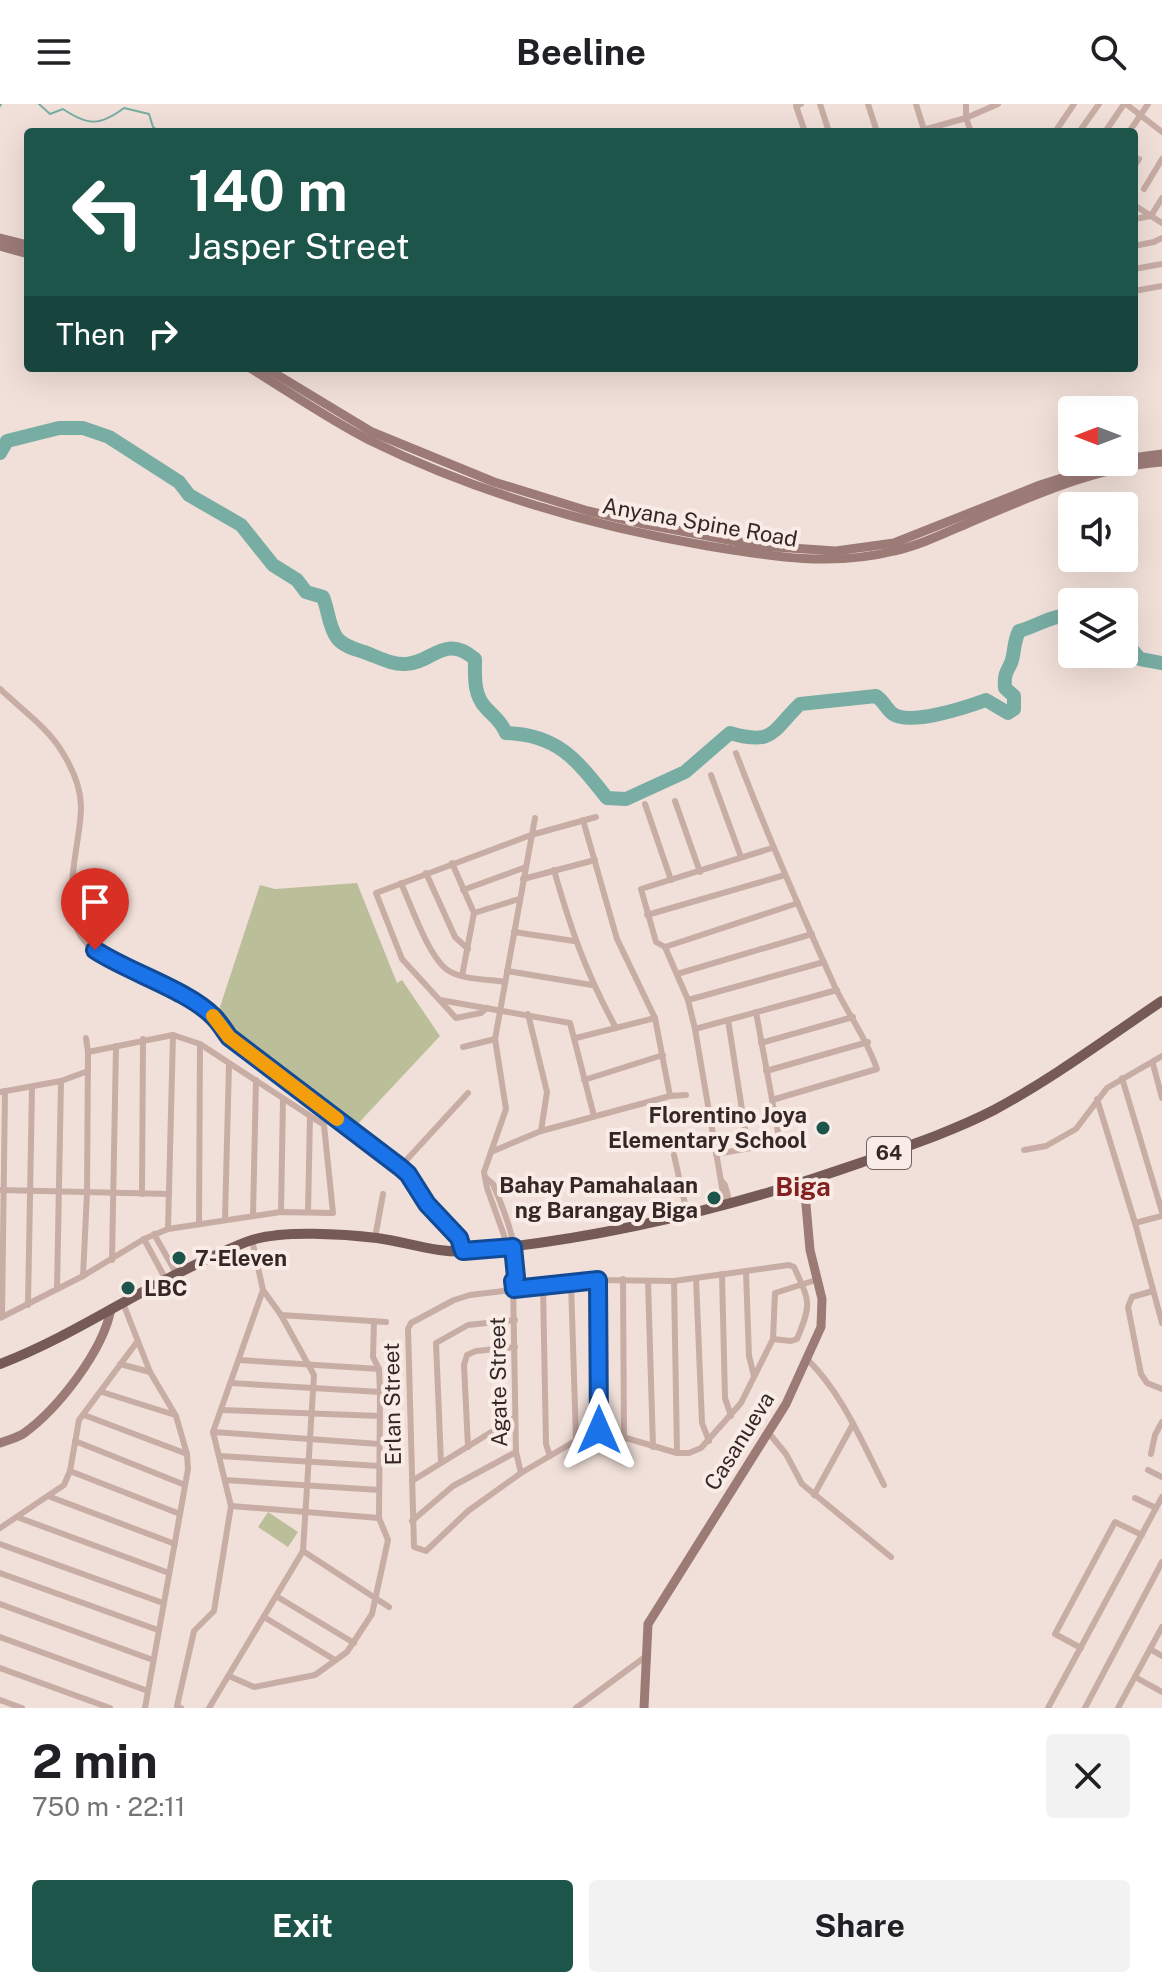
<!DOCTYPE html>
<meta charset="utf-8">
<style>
:root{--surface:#fff;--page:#f2f2f2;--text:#202124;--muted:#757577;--accent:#1d554b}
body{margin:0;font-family:"Public Sans",sans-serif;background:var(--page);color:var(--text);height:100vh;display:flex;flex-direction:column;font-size:30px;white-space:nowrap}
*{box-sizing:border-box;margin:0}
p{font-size:26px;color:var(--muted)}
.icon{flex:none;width:44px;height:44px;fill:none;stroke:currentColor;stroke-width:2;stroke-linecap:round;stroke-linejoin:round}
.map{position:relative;height:1604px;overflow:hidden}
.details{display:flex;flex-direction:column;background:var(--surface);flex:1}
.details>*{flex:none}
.hud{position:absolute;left:24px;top:24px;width:1114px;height:244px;border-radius:8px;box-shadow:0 8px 32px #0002;background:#1d554b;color:#fff;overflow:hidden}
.needle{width:52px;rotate:270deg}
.controls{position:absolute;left:1058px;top:292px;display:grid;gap:16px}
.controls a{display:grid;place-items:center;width:80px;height:80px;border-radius:8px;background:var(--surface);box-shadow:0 8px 32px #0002;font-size:40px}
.pin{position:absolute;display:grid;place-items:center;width:68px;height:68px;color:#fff;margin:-82px -34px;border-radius:50% 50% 50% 0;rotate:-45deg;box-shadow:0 0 8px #0007}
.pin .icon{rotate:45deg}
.me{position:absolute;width:88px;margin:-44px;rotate:0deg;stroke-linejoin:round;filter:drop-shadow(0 0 6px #0008)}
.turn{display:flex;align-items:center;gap:28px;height:168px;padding:0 32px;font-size:36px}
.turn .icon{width:104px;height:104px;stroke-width:2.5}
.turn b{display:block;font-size:56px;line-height:68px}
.then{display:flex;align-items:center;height:76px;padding:0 32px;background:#0003;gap:16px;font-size:30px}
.round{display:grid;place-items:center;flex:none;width:84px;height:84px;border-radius:8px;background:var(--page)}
.headline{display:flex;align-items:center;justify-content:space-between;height:136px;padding:0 32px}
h1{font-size:48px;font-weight:700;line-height:60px}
.cta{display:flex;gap:16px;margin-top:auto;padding:16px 32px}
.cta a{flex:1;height:92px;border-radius:8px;background:var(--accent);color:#fff;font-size:32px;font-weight:700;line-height:92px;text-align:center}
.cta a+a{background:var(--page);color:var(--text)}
header{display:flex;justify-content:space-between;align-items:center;height:104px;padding:0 32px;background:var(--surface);font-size:36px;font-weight:700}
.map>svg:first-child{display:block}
</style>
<header><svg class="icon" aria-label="menu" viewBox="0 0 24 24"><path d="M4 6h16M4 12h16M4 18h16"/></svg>Beeline<svg class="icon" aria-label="search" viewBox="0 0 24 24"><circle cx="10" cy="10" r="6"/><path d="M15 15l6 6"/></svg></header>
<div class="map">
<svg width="1162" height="1604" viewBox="0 0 1162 1604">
<rect width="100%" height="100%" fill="#f1e0d9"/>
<g fill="#bbbf99">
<path d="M357,779L397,879L402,876L440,932L353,1025L232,933L217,912L260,781L275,785Z"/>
<path d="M268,1408L298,1428L288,1443L258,1423Z"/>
</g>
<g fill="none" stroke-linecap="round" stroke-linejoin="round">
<g stroke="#78ada3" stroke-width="2">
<path d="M39,0L50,10L63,5C88,22 100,22 124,4L149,10L153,23L160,28"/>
<path d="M0,2L1,0"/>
<path d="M673,264H716"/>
</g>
<g stroke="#78ada3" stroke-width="14">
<path d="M0,349L7,337L59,324H83L109,333L179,378L189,391L241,421L273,461L297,476L306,488L323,493C328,505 329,524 337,534C343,542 355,545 364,548C378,553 392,561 406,560C432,559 445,529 475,555C475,571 473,591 486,604C494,613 501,617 506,629C558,631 576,655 607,694L626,695L685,668L730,629C774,642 772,627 800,600L876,592C884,597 886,605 893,610C910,622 967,603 986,596L1008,609L1014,605V592L1005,584C1004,571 1006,569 1011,559C1015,549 1013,539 1019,527C1037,522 1050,512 1069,511L1072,508"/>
<path d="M1084,498L1094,492L1104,493L1107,498"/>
<path d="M1124,536L1140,555L1162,559"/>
</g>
<g stroke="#c8ada5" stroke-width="6">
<path d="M801,0L796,2L805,28"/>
<path d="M820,0L829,28"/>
<path d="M868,0L877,28"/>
<path d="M916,0L924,26"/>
<path d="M966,0V14L971,28"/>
<path d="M1126,0L1162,28"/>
<path d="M916,28L966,14L998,0"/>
<path d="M1055,28L1074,0"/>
<path d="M1079,28L1099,0"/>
<path d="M1105,28L1124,0"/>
<path d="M1129,28L1148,0"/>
<path d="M1134,63L1139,55"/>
<path d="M1144,85L1162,55"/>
<path d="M1134,101L1162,119"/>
<path d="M1134,115L1151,112L1162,94"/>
<path d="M1134,142L1154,138L1162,134"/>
<path d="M1134,165L1162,160"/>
<path d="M1134,187L1162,182"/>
<path d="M0,585C21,605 50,625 64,651C73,666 81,685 81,703C81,740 58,802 83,835C98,855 125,863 146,873C178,888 207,905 229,933L400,1063L413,1077L427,1100L459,1134L463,1147"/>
<path d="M736,649C766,728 800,806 835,883C849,912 866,933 877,965L772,996"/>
<path d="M711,671L741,753"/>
<path d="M675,697L700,768"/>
<path d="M645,700L671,776"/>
<path d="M452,759L474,809L519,795"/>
<path d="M554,766C571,826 586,869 616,924"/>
<path d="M426,769L455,833L468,845"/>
<path d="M523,775L595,756"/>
<path d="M401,779C411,801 429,855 449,867C464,876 488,875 505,878"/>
<path d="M463,786L526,763"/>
<path d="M647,811L785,771"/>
<path d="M514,828L574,837"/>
<path d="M665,843L656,838L641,785L772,744"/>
<path d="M507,867L592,881"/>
<path d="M677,870L812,830"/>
<path d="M462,872L474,809"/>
<path d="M440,896L570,919L594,1012"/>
<path d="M688,896L824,858"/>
<path d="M487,904L481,909L456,914L402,855L376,789L531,731L596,713"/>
<path d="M528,910L547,988L541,1027"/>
<path d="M728,916L748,1044"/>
<path d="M695,925L837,886"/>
<path d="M576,934L655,914"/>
<path d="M761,939L853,913"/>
<path d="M463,943L495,935"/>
<path d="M1153,960L1162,994"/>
<path d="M766,967L868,938"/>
<path d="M1122,974L1162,1108"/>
<path d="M584,976L663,951"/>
<path d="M0,988L61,977L88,967"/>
<path d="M670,992L686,991"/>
<path d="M1097,995L1135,1119L1162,1219"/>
<path d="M1024,1046L1046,1042L1076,1025L1107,984L1162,952"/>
<path d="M491,1048L541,1027L670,992L655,914L617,835L583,716"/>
<path d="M716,1050L780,1039L756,908"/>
<path d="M674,1051L687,1109"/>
<path d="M400,1063L468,989"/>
<path d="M486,1074L493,1080C502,1101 525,1157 513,1177"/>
<path d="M721,1076L725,1081L730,1100"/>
<path d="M0,1086L169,1090"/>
<path d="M142,1090L143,935"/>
<path d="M725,1101L695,925L688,896L665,843L798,799"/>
<path d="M281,1108L283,995"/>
<path d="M308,1108L310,1012"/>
<path d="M253,1112L256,976"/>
<path d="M225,1115L229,960"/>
<path d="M1135,1119L1162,1112"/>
<path d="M199,1120L200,940"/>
<path d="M168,1125L173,931"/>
<path d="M154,1130L176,1169"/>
<path d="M375,1134L383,1090"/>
<path d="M144,1135L165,1174"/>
<path d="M112,1156L116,942"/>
<path d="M746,1168L749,1252L754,1272"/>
<path d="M722,1170L725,1294L731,1312"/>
<path d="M83,1172L87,1089L88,948L86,934"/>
<path d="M696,1174L702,1319L709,1337"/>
<path d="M623,1175L624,1335"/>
<path d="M598,1176L599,1326"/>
<path d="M674,1177L677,1349"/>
<path d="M648,1178L653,1343"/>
<path d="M571,1179L576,1335"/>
<path d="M543,1182L546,1340L550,1352"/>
<path d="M57,1185L61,977"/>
<path d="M1153,1187L1132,1193L1128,1203L1141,1270L1147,1279L1162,1285"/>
<path d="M123,1199L150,1268L176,1312L187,1350L188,1365L180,1410L145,1604"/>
<path d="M28,1201L32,983"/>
<path d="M281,1211L386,1218"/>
<path d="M2,1213L5,987"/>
<path d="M0,1214L83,1172L144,1135L168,1125L281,1108L333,1109L324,1021L200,940L173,931L88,948"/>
<path d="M773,1235L791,1237L797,1235C812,1199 810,1198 794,1163L789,1161L674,1177L598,1176L470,1191L454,1196L411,1219L408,1225L414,1443L426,1447L468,1407L521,1369L587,1330L599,1326L677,1349H689L701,1344L741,1299L773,1235L775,1189L816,1176"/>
<path d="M807,1255C842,1289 862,1338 884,1381"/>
<path d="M239,1256L379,1265"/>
<path d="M120,1260L150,1268"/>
<path d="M231,1279L380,1288"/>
<path d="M102,1288L175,1311"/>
<path d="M221,1306L380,1312"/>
<path d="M84,1311L187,1350"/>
<path d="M213,1328L379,1340"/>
<path d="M768,1328L786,1350L802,1380L891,1453"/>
<path d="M75,1337L185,1381"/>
<path d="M468,1343L464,1261L467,1251L476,1247L515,1243"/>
<path d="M1151,1350L1155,1331L1162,1318"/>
<path d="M220,1352L379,1362"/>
<path d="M441,1359L436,1239L468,1221L515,1216"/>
<path d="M1148,1366L1162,1373"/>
<path d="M70,1367L180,1410"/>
<path d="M521,1369L516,1348L513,1177L510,1173L505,1134L487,1084L484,1068L506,1005L495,935L535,714"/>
<path d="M225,1376L379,1386"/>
<path d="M412,1377L514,1314"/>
<path d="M814,1391L853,1320"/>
<path d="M48,1392L175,1440"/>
<path d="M1135,1394L1156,1404"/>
<path d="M231,1402L379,1414"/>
<path d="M17,1413L169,1469"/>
<path d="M412,1417L453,1382L516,1348"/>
<path d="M0,1424L64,1381L70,1367L79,1316L137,1238"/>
<path d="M0,1440L163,1499"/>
<path d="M303,1447L389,1503"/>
<path d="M0,1469L158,1526"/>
<path d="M276,1492L354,1539"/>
<path d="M0,1500L153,1556"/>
<path d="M264,1513L335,1556"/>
<path d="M0,1533L148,1587"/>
<path d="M1081,1544L1055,1530L1115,1418L1142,1431"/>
<path d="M1150,1545L1162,1552"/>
<path d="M0,1564L110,1604"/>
<path d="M229,1572L254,1583L315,1571L347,1548L372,1510L388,1436L379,1414L380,1288L379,1265L373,1253L374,1217"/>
<path d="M1135,1573L1162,1588"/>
<path d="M0,1596L22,1604"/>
<path d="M181,1604L177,1602L194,1527L214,1507L231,1402L213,1328L263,1186"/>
<path d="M209,1604L303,1447L314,1271L281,1211L263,1186L252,1136"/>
<path d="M576,1604L645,1553"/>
<path d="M1048,1604L1162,1393"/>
<path d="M1085,1604L1162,1458"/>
<path d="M1118,1604L1162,1523"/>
</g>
<g stroke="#9c7b77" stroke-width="9">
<path d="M0,134L28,141"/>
<path d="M0,142L28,150"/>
<path d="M250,264C289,288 328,315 369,336C475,388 591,422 708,442C769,452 832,463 894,447C921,441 947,428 973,417C1033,392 1096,363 1162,358"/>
<path d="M266,264L372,328L494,378L588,407L644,420L760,442L836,447L894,439L1040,381L1112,358"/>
<path d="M1124,355L1162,350"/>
<path d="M0,1339C8,1336 16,1334 23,1330C58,1305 103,1247 111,1205"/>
<path d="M644,1604L648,1520L786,1300L821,1223L822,1195L810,1146L804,1078"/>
</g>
<path stroke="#765a57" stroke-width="10" d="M0,1260C74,1232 139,1185 212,1153C225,1147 239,1140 252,1136C283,1126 345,1130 377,1134C408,1138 438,1150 470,1147C602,1135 734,1103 860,1059C905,1043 951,1028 994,1006C1052,975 1107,934 1162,897"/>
</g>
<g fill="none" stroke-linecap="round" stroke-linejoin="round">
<g stroke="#114b97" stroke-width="20">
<path id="route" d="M95,846C128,868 188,886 214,913C220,919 224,926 229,933L400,1063L408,1070L427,1100L459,1134L463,1147L513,1143L516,1173L513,1177L514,1185L598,1176L599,1326"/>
</g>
<use href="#route" stroke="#1a73e8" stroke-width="14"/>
<path stroke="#f59e0b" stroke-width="14" d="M213,912L229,933L337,1015"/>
</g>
<g fill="#1d554b" stroke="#f9ebe5" stroke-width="3">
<circle cx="823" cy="1024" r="8"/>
<circle cx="714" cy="1094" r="8"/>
<circle cx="179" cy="1154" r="8"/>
<circle cx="128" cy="1184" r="8"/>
</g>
<g text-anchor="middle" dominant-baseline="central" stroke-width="8" stroke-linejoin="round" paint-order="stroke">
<rect fill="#f9ebe5" stroke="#6f625f" stroke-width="2" x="867" y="1033" width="44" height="32" rx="6"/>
<g font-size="20" font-weight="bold" fill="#342726">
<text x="889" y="1049">64</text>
</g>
<g font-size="22" fill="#342726" stroke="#f9ebe5">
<text transform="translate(700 418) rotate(10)">Anyana Spine Road</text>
<text transform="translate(498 1278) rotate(-91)">Agate Street</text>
<text transform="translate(392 1300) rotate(-91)">Erlan Street</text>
<text transform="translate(739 1337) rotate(-58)">Casanueva</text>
</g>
<g font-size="22" font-weight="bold" fill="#342726" stroke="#f9ebe5" text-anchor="end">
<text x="807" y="1011">Florentino Joya<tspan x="807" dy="25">Elementary School</tspan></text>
<text x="698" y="1081">Bahay Pamahalaan<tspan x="698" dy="25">ng Barangay Biga</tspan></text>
<text x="195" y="1154" text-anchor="start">7-Eleven</text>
<text x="144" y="1184" text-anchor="start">LBC</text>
</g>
<g font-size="26" font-weight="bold" fill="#822120" stroke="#f9ebe5">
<text x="803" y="1082">Biga</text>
</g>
</g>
</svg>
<div class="controls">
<a><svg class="needle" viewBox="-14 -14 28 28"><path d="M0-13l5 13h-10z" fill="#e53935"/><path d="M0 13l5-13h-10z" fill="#757577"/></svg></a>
<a><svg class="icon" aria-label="sound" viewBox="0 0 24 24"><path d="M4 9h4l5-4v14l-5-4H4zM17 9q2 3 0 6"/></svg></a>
<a><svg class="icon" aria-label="layers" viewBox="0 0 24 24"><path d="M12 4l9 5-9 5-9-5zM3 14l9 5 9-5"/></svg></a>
</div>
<div class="pin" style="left:95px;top:846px;background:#d93025"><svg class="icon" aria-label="arrive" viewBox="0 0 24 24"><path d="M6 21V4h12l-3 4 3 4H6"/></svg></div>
<svg class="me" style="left:599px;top:1326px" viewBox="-20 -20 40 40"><path d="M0-17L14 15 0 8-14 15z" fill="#1a73e8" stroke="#fff" stroke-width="4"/></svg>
<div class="hud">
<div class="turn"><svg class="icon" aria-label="left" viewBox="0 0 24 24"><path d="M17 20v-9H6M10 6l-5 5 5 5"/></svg><div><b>140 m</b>Jasper Street</div></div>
<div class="then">Then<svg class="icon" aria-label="right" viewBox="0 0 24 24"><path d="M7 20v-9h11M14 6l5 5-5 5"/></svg></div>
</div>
</div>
<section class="details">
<div class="headline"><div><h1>2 min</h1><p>750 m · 22:11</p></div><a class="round"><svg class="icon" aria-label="close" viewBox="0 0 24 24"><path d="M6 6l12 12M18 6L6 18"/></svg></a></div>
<div class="cta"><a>Exit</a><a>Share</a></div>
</section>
